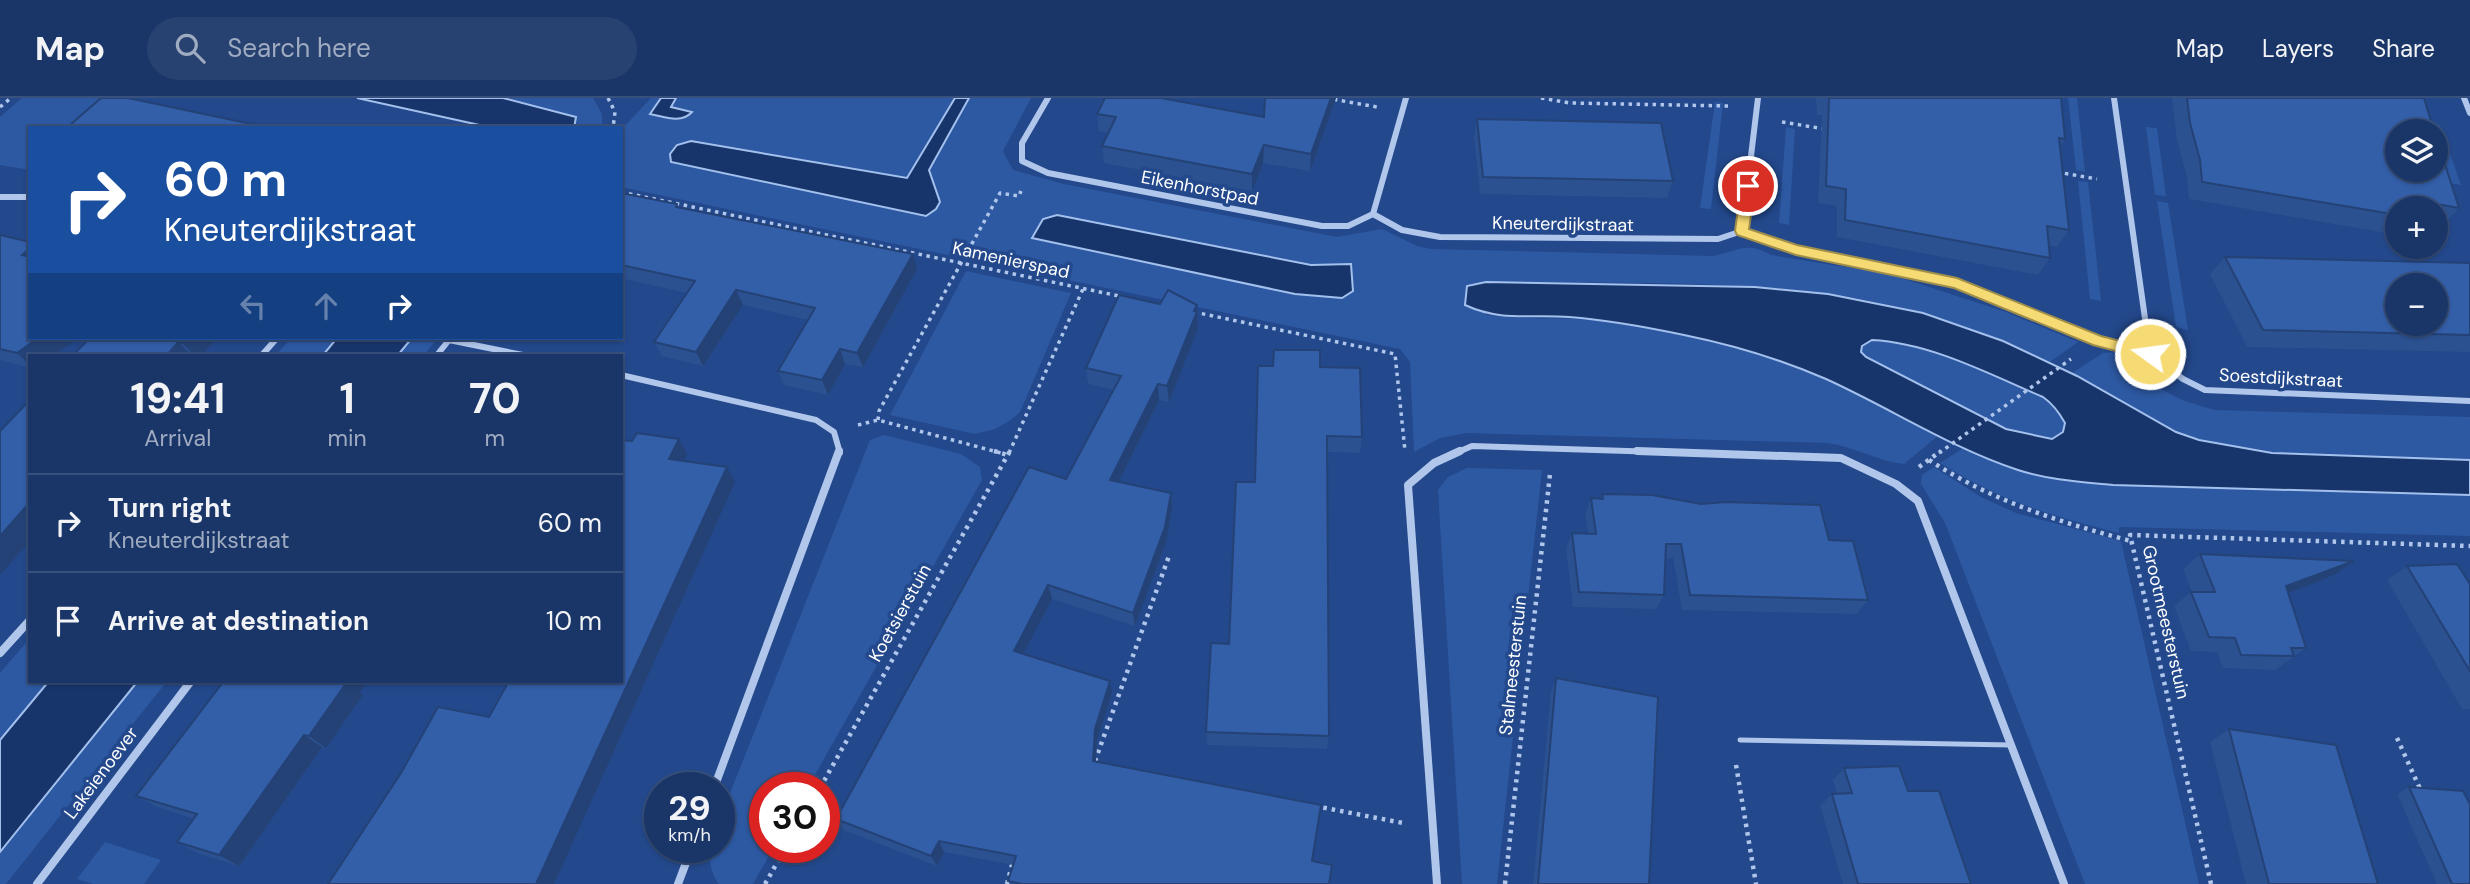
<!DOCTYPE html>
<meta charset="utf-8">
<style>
:root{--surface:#1a3668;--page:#274171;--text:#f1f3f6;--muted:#9fabc0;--line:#38507c}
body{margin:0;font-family:"DM Sans",sans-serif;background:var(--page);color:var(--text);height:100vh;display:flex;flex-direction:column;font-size:26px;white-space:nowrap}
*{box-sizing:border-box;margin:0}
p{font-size:23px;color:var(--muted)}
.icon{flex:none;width:38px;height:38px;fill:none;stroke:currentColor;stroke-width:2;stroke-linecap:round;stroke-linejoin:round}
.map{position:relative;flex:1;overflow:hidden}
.panel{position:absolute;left:28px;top:256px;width:595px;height:329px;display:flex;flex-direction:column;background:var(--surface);border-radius:0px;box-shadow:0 2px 5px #0004,0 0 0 2px var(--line)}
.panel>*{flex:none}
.banner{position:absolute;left:28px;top:28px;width:595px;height:214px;border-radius:0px;box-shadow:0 2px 5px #0004,0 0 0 2px var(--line);background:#1a4fa0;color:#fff;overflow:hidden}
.fabs{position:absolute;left:2385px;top:21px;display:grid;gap:14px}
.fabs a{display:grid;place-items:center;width:63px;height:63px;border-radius:50%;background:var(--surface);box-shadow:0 2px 5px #0004,0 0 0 2px var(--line);font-size:35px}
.speed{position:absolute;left:644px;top:674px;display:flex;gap:14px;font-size:35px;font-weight:700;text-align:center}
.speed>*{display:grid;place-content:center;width:91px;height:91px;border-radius:50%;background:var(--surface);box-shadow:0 2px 5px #0004,0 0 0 2px var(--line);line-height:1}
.speed small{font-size:18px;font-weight:400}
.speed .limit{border:10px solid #d22;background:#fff;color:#111}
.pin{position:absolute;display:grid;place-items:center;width:60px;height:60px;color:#fff;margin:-30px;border:4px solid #fff;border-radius:50%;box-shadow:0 2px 7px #0007}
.me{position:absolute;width:77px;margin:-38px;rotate:284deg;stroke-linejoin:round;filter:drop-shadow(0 0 5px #0008)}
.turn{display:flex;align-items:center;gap:24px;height:147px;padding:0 21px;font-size:32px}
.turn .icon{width:91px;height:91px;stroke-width:2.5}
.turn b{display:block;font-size:49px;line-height:60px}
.lanes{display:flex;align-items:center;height:66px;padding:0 21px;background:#0003;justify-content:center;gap:35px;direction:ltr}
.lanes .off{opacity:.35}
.eta{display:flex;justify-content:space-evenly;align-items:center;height:119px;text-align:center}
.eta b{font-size:42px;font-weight:700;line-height:49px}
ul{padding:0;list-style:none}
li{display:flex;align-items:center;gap:21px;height:98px;padding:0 21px;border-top:2px solid var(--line)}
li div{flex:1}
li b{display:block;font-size:26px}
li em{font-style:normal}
header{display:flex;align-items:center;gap:42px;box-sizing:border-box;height:98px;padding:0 35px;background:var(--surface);border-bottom:2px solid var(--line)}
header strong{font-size:33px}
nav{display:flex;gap:38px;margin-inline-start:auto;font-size:24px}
.search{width:490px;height:63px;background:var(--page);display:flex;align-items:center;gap:18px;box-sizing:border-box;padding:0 24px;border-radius:38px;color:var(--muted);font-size:26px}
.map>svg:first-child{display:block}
</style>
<header>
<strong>Map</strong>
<div class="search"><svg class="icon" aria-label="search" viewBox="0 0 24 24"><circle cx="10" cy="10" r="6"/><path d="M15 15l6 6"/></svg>Search here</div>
<nav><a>Map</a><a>Layers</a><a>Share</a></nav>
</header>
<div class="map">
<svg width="2470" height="786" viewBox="0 0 2470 786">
<rect width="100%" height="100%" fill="#23488b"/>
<g fill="#2d59a3" fill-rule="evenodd">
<path d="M22,0H120L86,30H30V72L0,67V19Z"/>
<path d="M503,0H593L602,16V30H574L576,19Z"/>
<path d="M651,0H661L651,16L670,9L676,0H955L907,80L671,64L926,118L939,97L931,85L929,72L969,0H1031L1003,53L1013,72L1064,86L1337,139L1382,131L1417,148L1431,151L1713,158C1739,153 1745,143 1771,157L1889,176L2006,214L2078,244L2050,264C1979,232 1904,206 1827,196C1718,181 1597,186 1486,184V217C1529,223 1572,218 1614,224C1664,231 1723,242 1770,259C1829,279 1884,310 1939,337L1904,366C1880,364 1855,349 1828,345L1467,335L1440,340L1414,354L1410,264L1400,251L621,89V32ZM1043,143L1334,168L1342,200L1295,196Z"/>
<path d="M2068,0H2077L2085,74L2076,72Z"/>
<path d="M1715,4L1723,5L1711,111L1700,110Z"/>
<path d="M2428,25L2440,27L2461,87L2449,85L2436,47V33H2431Z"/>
<path d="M1786,29L1795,31L1789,127L1779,125Z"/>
<path d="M2146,29L2157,30L2166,98L2155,97Z"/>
<path d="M2078,83L2088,84L2101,203L2090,201Z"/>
<path d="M2157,103L2168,105L2188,232L2176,229Z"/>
<path d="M966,173L1071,195L1020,314L1011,322L995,331L975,336L890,317Z"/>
<path d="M291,240H337L323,257H276Z"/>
<path d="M412,240H438L424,257H398Z"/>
<path d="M1871,242C1931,245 1989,276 2043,299C2053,306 2059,314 2065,325L2063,335L2052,341L2006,331L1866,259L1861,254L1862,248Z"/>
<path d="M2115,254C2132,261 2140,273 2154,285C2171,300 2193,306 2215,312L2470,319V362L2272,355L2199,342L2176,334L2072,275L2103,255Z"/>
<path d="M884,337L961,356L980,369L982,382L808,689L765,690V749H774L753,786H719C711,776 708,761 711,749H719V723L870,342Z"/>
<path d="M1965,349C2010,372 2062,382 2113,387L2470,397V438L2119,429V435C2051,418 2001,403 1940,365Z"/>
<path d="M1934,369L1981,399L2016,415L2121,443L2199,786H2085L1945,425L1921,386L1922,377Z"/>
<path d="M1467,370L1542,372L1497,786H1462L1438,392L1448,379Z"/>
<path d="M30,540V583H49L0,642V575Z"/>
<path d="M138,583H167L6,786H0V754Z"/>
<path d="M105,744L161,762L144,786H93L77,781Z"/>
</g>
<g fill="#18356b" stroke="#a4c0ec" stroke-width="2" fill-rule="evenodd">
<path d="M357,0H503L576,19L574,30H493Z"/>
<path d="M661,0H676L671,9L692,14C681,26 665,19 650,16Z"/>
<path d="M955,0H969L929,72L940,104L936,111L926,118L671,64L670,56L677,47L691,43L907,80Z"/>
<path d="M1057,117L1311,167L1351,166L1353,193L1342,200L1295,196L1032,140L1043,121Z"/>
<path d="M1486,184L1755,189L1828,196L1923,215L2003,243L2077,278L2176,334L2199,342L2272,355L2470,362V397L2113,387C2081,384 2048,382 2018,372C1951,350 1890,310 1826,281C1780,261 1733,247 1684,237C1646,229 1608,222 1569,219C1530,216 1502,224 1465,207L1467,188ZM1872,242C1931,245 1989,276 2043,299C2053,306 2059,314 2065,325L2063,334L2052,341L2006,331L1866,259L1861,254L1862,248Z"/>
<path d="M337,240H412L398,257H323Z"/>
<path d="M49,583H138L0,754V642Z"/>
</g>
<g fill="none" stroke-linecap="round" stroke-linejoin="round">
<g stroke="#b0c6eb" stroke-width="3.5" stroke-dasharray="3.5 4.5" stroke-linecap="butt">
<path d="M608,0L615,14L613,30"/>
<path d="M1326,0L1377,9"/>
<path d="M1541,0L1570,5L1729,8"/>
<path d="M0,9L11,0"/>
<path d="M1782,24L1825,31"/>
<path d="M2057,74L2097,81"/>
<path d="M621,94L1124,199"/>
<path d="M1194,214L1395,256L1405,353"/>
<path d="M878,322L879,313L1000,95L1019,98L1021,93"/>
<path d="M858,327L878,322L1001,355"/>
<path d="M1009,355L1083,191"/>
<path d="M1939,355L2071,261"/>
</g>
<g stroke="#b0c6eb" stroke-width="4.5" stroke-dasharray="3.5 5" stroke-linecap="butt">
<path d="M994,353L1008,357"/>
<path d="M1929,362C1992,403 2059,424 2131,443"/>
<path d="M1919,369L1941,353"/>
<path d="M2397,640L2421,693"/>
<path d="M1095,663L1169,458"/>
<path d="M1736,667L1756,786"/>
<path d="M820,690L1010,353"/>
<path d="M1315,708L1403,725"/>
<path d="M765,786L786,749"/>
<path d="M1007,786L1013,763"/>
<path d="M1505,786L1550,376"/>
<path d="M2211,786L2130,437L2470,448"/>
</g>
<path stroke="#b0c6eb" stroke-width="5" d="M1740,642L2011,647"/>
<g stroke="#b0c6eb" stroke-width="6">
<path d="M1048,0L1022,45V63L1048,75L1322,128H1348L1373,116"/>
<path d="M2114,0L2150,256"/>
<path d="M2464,0L2470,15"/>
<path d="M0,99H30"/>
<path d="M1373,116L1402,132L1440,139L1718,141L1742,133"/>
<path d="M1373,116L1406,0"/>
<path d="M1742,133L1796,152L1957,185L2098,243L2150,256L2183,281L2205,292L2470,303"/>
<path d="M1742,133L1758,0"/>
<path d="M262,257L277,240"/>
<path d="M437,257L449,242L523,257"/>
<path d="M621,277L816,322L834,334L840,355"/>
<path d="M1456,355L1472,348L1691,355"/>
</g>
<g stroke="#b0c6eb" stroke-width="8">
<path d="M1637,353L1841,360L1896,386L1918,403L2064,786"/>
<path d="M0,555L30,522"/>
<path d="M714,690L839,353"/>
<path d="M37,786L191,583"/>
<path d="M678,786L692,749"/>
<path d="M1437,786L1408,387L1434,365L1460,353"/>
</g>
</g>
<g fill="#2c5190">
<path d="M1336,0L1310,73L1263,65L1252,93L1104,65L1102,48L1108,35L1099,33L1097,16L1264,19Z"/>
<path d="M1816,0H2061L2065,41L2060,49L2069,132L2057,149L2049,147L2050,160L2038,177L1837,139V108L1818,105L1822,17H1817Z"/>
<path d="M2172,0H2424L2459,110L2436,134V110H2398V137L2189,101L2187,79L2177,42Z"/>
<path d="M1477,21L1673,83L1667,100L1480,96L1474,39Z"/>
<path d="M621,95L677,106L679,110L917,171L863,269L845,266L828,297L784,287L778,273L808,222L743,207L703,268L662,258L654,244L687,195L625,181L621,187Z"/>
<path d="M0,137L30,257V270L0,262Z"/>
<path d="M2225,159L2470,165V254L2247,249L2210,176Z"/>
<path d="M1160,206L1197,207L1198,230L1169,304L1159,302L1118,384L1172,410L1166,444L1135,528L1052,501L1023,556L1110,583L1112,595L1097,643L1096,664L1312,763L1329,786H1010L1008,783L1013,767L944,754L937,768L843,732L836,721L1066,381L1114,292L1088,286L1086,270Z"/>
<path d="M218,240L202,257H73Z"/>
<path d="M1320,269L1362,339L1360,355L1327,354L1329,638L1327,651L1207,647L1206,634L1229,546L1255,384Z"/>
<path d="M1602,396L1829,442L1868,502L1857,516L1682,512L1673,460L1666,461L1664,497L1656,511L1573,509L1566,450L1572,435L1588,436L1585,416L1591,400L1600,401Z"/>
<path d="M2200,456L2334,477L2288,495L2306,550L2275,572L2223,570L2217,554L2191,553L2174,508L2191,494H2192L2183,471Z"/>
<path d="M2407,468L2470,486V611H2462L2387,482Z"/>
<path d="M1556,580L1649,786H1533L1551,593Z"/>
<path d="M360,594L363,597L326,650L322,649L239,768L197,755L177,744L194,721L157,709L136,698Z"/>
<path d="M2229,631L2378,786H2246L2210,644Z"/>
<path d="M1844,670L1908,693L1971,786H1843L1820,708L1832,696H1837L1833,682Z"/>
<path d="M2409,689L2470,786H2437L2397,696Z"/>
</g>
<g fill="#244276">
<path d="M1331,0H1336L1310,73L1311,56Z"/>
<path d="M1264,47L1263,65L1252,93V76Z"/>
<path d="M30,150V164L22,157Z"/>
<path d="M913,156L917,171L863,269L857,255Z"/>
<path d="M621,175L625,181L621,187Z"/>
<path d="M736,192L743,207L703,268L696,254Z"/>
<path d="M1197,207L1198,230L1169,304L1167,288Z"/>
<path d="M38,240H78L55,257H30V267L17,255Z"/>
<path d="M187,240H218L202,257H194L182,245Z"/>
<path d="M178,244L192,257H167Z"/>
<path d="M840,251L845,266L828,297L822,282Z"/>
<path d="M1158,286L1159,302L1112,397L1110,382Z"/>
<path d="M679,341L687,356L678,376L669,361Z"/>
<path d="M727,369L735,384L554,786H536Z"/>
<path d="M1171,395L1172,410L1166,444L1135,528L1133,515Z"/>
<path d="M30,404V443L0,477V438Z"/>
<path d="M2354,463L2334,477L2268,503L2286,488Z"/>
<path d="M1048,487L1052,501L1018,566L1014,553Z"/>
<path d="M343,583H368L360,594L363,597L326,650L309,638Z"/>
<path d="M1110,583L1112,595L1097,643L1095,675L1093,663L1095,631Z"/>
<path d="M304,637L322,649L239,768L219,757Z"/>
<path d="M939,743L944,754L937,768L931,758Z"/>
</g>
<g fill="#335ea8" stroke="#244276" stroke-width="2" fill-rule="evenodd">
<path d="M101,0H128L270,30H82L70,27Z"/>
<path d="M1105,0H1161L1264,19L1265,0H1331L1311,56L1264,47L1252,76L1102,48L1116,19L1097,16Z"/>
<path d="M1829,0H2061L2065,41L2059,40L2069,132L2047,128L2050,160L1845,122L1846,91L1826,88Z"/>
<path d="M2187,0H2424L2434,33H2398V72H2436V38L2459,110L2431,105L2435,110H2398V117L2202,84L2200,62L2190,25Z"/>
<path d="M1477,21L1661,25L1673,83L1483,79Z"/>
<path d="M621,95L677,106L676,109L913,156L857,255L840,251L822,282L778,273L815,210L736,192L696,254L654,244L695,183L621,167Z"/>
<path d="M2436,112L2445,125L2436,124Z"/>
<path d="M0,137L30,144V150L22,157L30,159V240H38L17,255L0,251Z"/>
<path d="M2225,159L2470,165V237L2263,232ZM2398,187H2436V226H2398Z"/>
<path d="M1168,192L1197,207L1194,213L1197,214L1167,288L1158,286L1110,382L1171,395L1165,429L1133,515L1048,487L1014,553L1110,583L1095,631L1093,663L1321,707L1312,763L1332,767L1329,786H1022L1008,783L1016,758L939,743L931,758L836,721L1029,369L1066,381L1121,278L1086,270L1119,197L1160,206Z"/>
<path d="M90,240H187L182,245L178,244L167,257H73Z"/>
<path d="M1274,252H1320V269L1360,270L1362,339L1327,338L1329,638L1206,634L1211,545L1229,546L1236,384H1255L1258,268H1273Z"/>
<path d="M30,302V404L0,438V333Z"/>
<path d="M637,335L679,341L669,361L727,369L536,786H328L401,675L438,609L489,619L509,583H621V342L632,343Z"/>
<path d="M1602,396L1652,397L1701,406L1726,404L1820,407L1829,442L1853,443L1868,502L1690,497L1681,446H1666L1664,497L1579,494L1572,435L1596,436L1591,400L1603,401Z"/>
<path d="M2200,456L2354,463L2286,488L2306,550H2291L2294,558L2241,557L2235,540L2209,539L2191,494H2215Z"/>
<path d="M2457,466L2470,486V573L2407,468Z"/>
<path d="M1556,580L1658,599L1649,786H1538Z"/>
<path d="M224,583L347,584L309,638L304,637L219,757L177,744L197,716L136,698Z"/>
<path d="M2229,631L2336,647L2378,786H2269Z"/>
<path d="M1899,668L1908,693H1939L1971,786H1858L1832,696L1852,695L1844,670Z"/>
<path d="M2409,689L2463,693L2470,706V786H2452Z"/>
</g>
<path fill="#f6da73" stroke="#a08e4b" stroke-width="2" d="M1748,83L1755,88L1749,131L1797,147L1957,180L2101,238L2155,252L2157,256L2150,262L2093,247L1954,190L1796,157L1737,137L1735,133L1741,88Z"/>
<g text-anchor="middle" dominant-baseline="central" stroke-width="7" stroke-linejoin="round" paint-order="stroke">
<g font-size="18" fill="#fff" stroke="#23488b">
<text transform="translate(1200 90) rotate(11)">Eikenhorstpad</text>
<text transform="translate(1563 126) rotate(1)">Kneuterdijkstraat</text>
<text transform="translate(1011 162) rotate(12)">Kamenierspad</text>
<text transform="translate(2281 280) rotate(3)">Soestdijkstraat</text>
<text transform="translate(900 515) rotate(-61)">Koetsierstuin</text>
<text transform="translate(2166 524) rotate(77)">Grootmeesterstuin</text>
<text transform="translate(1513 567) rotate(-84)">Stalmeesterstuin</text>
<text transform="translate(101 675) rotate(-53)">Lakeienoever</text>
</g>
</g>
</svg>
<div class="fabs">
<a><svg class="icon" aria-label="layers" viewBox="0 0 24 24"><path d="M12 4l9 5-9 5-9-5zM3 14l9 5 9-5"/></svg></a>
<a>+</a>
<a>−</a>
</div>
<div class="speed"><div>29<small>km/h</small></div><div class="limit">30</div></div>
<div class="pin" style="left:1748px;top:88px;background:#d93025"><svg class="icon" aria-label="arrive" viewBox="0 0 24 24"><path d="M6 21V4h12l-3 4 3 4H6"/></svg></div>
<svg class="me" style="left:2150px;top:256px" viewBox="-20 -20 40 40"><circle r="17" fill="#f6da73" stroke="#fff" stroke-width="3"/><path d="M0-11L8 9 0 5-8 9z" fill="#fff"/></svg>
<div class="banner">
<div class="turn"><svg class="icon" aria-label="right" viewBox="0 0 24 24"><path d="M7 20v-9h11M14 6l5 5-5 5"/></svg><div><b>60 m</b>Kneuterdijkstraat</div></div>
<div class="lanes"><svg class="icon off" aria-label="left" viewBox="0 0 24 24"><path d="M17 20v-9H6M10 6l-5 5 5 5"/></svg><svg class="icon off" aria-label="ahead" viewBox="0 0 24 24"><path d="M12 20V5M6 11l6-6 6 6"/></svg><svg class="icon" aria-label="right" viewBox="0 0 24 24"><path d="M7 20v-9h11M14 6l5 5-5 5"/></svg></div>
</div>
<section class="panel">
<div class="eta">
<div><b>19:41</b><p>Arrival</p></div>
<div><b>1</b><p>min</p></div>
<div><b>70</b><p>m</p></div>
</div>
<ul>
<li><svg class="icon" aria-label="right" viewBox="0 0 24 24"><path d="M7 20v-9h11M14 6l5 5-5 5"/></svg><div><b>Turn right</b><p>Kneuterdijkstraat</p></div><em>60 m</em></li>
<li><svg class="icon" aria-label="arrive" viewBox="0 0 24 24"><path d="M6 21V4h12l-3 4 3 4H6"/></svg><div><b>Arrive at destination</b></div><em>10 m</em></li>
</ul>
</section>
</div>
